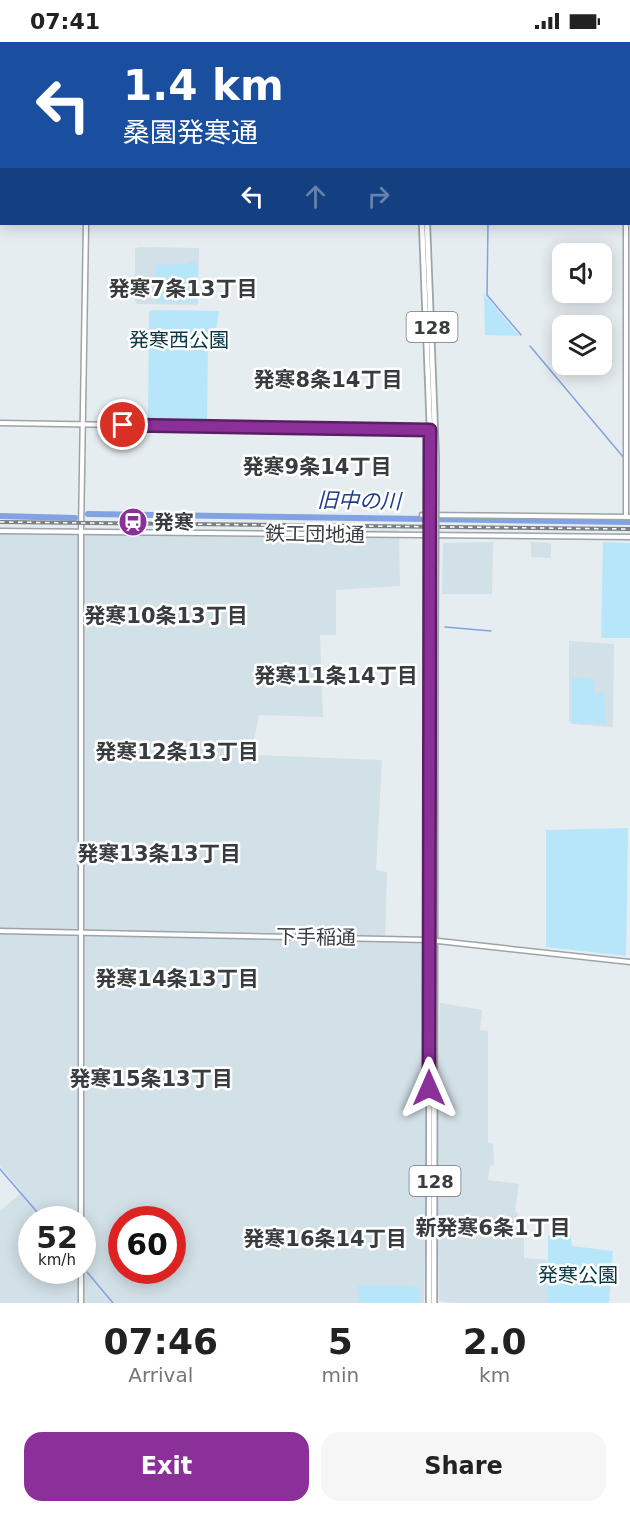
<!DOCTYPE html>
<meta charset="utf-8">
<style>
:root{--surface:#fff;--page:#f6f6f6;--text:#222;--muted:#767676;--accent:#8b2f99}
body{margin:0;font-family:"DejaVu Sans","Noto Sans JP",sans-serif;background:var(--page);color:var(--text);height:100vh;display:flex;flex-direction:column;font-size:22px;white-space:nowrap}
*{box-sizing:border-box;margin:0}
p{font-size:20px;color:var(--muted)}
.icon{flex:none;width:33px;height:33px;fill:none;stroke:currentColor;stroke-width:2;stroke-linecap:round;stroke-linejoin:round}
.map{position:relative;height:1261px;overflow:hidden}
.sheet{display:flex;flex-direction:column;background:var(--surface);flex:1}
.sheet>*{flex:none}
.hud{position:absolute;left:0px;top:0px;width:630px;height:183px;box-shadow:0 3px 15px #0003;background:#1a4fa0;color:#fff;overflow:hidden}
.fabs{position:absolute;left:552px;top:201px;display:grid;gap:12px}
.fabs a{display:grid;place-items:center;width:60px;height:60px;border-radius:12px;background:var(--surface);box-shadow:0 3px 15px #0003;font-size:30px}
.speed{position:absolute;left:18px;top:1164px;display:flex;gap:12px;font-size:30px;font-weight:700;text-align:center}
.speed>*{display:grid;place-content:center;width:78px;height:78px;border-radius:50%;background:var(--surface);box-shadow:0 3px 15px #0003;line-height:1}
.speed small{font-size:15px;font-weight:400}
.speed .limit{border:9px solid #d22;background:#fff;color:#111}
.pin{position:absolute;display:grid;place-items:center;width:51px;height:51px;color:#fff;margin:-26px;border:3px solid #fff;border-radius:50%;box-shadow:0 2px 6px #0007}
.me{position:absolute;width:66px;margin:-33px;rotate:0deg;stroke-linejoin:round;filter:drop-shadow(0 0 4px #0008)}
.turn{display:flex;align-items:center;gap:21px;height:126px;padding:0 24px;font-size:27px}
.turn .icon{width:78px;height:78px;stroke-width:2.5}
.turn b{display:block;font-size:42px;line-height:51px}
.lanes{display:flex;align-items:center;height:57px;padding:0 24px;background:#0003;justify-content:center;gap:30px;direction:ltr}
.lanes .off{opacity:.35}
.eta{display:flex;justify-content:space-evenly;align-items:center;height:102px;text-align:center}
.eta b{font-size:36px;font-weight:700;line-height:42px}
.action{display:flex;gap:12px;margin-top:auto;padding:12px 24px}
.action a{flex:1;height:69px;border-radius:18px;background:var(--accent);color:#fff;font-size:24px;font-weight:700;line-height:69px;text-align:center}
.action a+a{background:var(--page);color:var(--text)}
.status{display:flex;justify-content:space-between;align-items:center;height:42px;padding:0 30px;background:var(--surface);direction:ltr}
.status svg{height:16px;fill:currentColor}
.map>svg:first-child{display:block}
</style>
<div class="status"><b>07:41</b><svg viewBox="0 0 49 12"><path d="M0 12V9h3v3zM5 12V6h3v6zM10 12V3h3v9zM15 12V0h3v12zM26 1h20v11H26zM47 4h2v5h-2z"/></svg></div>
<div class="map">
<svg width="630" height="1261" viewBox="0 0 630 1261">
<rect width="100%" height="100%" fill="#e6edf0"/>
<g fill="#d2e0e7" fill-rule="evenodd">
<path d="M138,205L199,206L198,263L137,262L135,259V207Z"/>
<path d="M0,487L287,489L399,488L400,544L336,548V593H320L323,675L259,673L251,713L382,718L376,828L387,830L385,900L422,901L426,1152L424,1261H0V1169L22,1150L0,1124ZM32,1178H82V1228H32ZM122,1178H172V1228H122Z"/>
<path d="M493,500L492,552H442L443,501Z"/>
<path d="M531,500L551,501V516L531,515Z"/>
<path d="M569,599L614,602L613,685L571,682L569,678Z"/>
<path d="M440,961L482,968L480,988L488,989V1101L493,1102L494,1123L490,1124L488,1138L519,1142L515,1169L518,1172L516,1186L524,1188V1216L548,1218V1261H454L439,1259L437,1118Z"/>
</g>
<g fill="#b7e6fa">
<path d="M187,220H197V260H158L155,257L156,223L187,222Z"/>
<path d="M484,252L519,294L485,293Z"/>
<path d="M151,268L219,269L217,283L208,306L207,379L148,377L149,270Z"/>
<path d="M603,500L630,501V596H601Z"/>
<path d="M571,636L594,637V651H604L606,682L573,681L571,677Z"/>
<path d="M628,786L626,914L546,905V788Z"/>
<path d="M553,1192L571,1194L572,1204L613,1209L609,1261H548V1194Z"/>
<path d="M358,1243L418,1245L420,1248V1261H359Z"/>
</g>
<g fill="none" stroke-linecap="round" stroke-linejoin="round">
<g stroke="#81a2e3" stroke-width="1.5">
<path d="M379,0L380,2"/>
<path d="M488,182L487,253L521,293"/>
<path d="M530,304L624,416"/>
<path d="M445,585L491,589"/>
<path d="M0,1127L44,1178"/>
<path d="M87,1230L113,1261"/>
</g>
<g stroke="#81a2e3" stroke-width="6">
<path d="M88,472L630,480"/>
<path d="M0,474L75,476"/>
</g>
<g stroke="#9da4a7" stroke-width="7">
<g id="tertiary">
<path d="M83,2V0"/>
<path d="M628,63H630"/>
<path d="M0,66H2"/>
<path d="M628,67H630"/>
<path d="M0,71H2"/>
<path d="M628,95L630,79"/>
<path d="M626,182V475"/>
<path d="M0,381L431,388"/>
<path d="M422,473L630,475"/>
<path d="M0,489L630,495"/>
<path d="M81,1178V490L86,182"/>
<path d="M81,1228V1261"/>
</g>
</g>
<g stroke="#9da4a7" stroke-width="7">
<path id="secondary" d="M0,889L429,898L630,920"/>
</g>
<g stroke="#9da4a7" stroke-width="8">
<g id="primary">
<path d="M415,0V2"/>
<path d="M421,0V2"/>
<path d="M422,182L431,416"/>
<path d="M427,182L436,416"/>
<path d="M429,1261L430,598"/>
<path d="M434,1261L435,598"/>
</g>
</g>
<use href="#tertiary" stroke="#fff" stroke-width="4"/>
<use href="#secondary" stroke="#fff" stroke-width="4"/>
<use href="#primary" stroke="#fff" stroke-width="4.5"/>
<g stroke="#7c8083" stroke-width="4">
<path id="rail" d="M0,480L630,487"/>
</g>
<use href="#rail" stroke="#fff" stroke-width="1.5" stroke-dasharray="4.5" stroke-linecap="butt"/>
<g stroke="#9da4a7" stroke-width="8" stroke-linecap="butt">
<g id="primary-bridge">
<path d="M430,598L431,416"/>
<path d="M435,598L436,416"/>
</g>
</g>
<use href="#primary-bridge" stroke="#fff" stroke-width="4.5"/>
</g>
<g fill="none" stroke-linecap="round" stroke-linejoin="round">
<g stroke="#5a1f63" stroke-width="15">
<path id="route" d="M123,383L430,388L429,1046"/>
</g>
<use href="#route" stroke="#8b2f99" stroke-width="10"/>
</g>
<defs>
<g id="station-disc" transform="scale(1.5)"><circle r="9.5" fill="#8b2f99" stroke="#fff"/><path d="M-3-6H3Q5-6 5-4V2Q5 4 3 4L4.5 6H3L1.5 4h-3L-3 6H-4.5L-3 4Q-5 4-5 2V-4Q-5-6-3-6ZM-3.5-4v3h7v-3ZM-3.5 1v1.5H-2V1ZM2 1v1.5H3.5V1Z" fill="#fff"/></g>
</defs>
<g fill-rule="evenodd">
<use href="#station-disc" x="133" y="480"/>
</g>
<g text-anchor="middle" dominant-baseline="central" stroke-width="5" stroke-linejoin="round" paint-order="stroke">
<g fill="#fff" stroke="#747678" stroke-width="1.5">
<rect x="406.5" y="270" width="51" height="30" rx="4.5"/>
<rect x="409.5" y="1124" width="51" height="30" rx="4.5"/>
</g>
<g font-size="18" font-weight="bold" fill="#393c3e">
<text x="432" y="285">128</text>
<text x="435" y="1139">128</text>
</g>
<g font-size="20" fill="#0a3745" stroke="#fff">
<text x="179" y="298">発寒西公園</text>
<text x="578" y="1233">発寒公園</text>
</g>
<g font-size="20" font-weight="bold" fill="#393c3e" stroke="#fff" text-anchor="start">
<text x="154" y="480">発寒</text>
</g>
<g font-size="20" fill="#393c3e" stroke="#fff">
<text transform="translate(315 492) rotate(1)">鉄工団地通</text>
<text transform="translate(316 895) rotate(1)">下手稲通</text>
</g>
<g font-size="21" font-weight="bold" fill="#393c3e" stroke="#fff">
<text x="183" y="247">発寒7条13丁目</text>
<text x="328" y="338">発寒8条14丁目</text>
<text x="317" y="425">発寒9条14丁目</text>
<text x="166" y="574">発寒10条13丁目</text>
<text x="336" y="634">発寒11条14丁目</text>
<text x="177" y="710">発寒12条13丁目</text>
<text x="159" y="812">発寒13条13丁目</text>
<text x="177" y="937">発寒14条13丁目</text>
<text x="151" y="1037">発寒15条13丁目</text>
<text x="493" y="1186">新発寒6条1丁目</text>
<text x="325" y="1197">発寒16条14丁目</text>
</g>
<g font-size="21" font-style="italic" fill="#1c3e8a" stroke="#fff">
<text transform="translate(359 459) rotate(1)">旧中の川</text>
</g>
</g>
</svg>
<div class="fabs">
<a><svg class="icon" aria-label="sound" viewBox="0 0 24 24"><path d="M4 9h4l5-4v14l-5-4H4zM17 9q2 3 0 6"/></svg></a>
<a><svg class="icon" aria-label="layers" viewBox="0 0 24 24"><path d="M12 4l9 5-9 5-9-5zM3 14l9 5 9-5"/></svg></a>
</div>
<div class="speed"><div>52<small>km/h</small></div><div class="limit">60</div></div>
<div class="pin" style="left:123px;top:383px;background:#d93025"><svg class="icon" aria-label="arrive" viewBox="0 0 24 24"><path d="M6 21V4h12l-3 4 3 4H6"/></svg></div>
<svg class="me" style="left:429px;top:1046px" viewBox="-20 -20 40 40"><path d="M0-17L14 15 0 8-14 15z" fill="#8b2f99" stroke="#fff" stroke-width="4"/></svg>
<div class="hud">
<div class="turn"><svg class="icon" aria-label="left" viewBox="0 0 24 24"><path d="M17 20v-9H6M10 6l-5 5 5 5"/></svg><div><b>1.4 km</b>桑園発寒通</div></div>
<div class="lanes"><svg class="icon" aria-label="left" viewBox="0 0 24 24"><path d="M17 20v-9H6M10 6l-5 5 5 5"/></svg><svg class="icon off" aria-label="ahead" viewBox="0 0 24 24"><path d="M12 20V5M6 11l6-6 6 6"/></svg><svg class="icon off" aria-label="right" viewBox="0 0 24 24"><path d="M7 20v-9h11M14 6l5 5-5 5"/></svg></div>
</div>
</div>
<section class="sheet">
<div class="eta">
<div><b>07:46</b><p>Arrival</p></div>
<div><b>5</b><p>min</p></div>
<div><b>2.0</b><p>km</p></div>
</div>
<div class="action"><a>Exit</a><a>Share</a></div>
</section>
